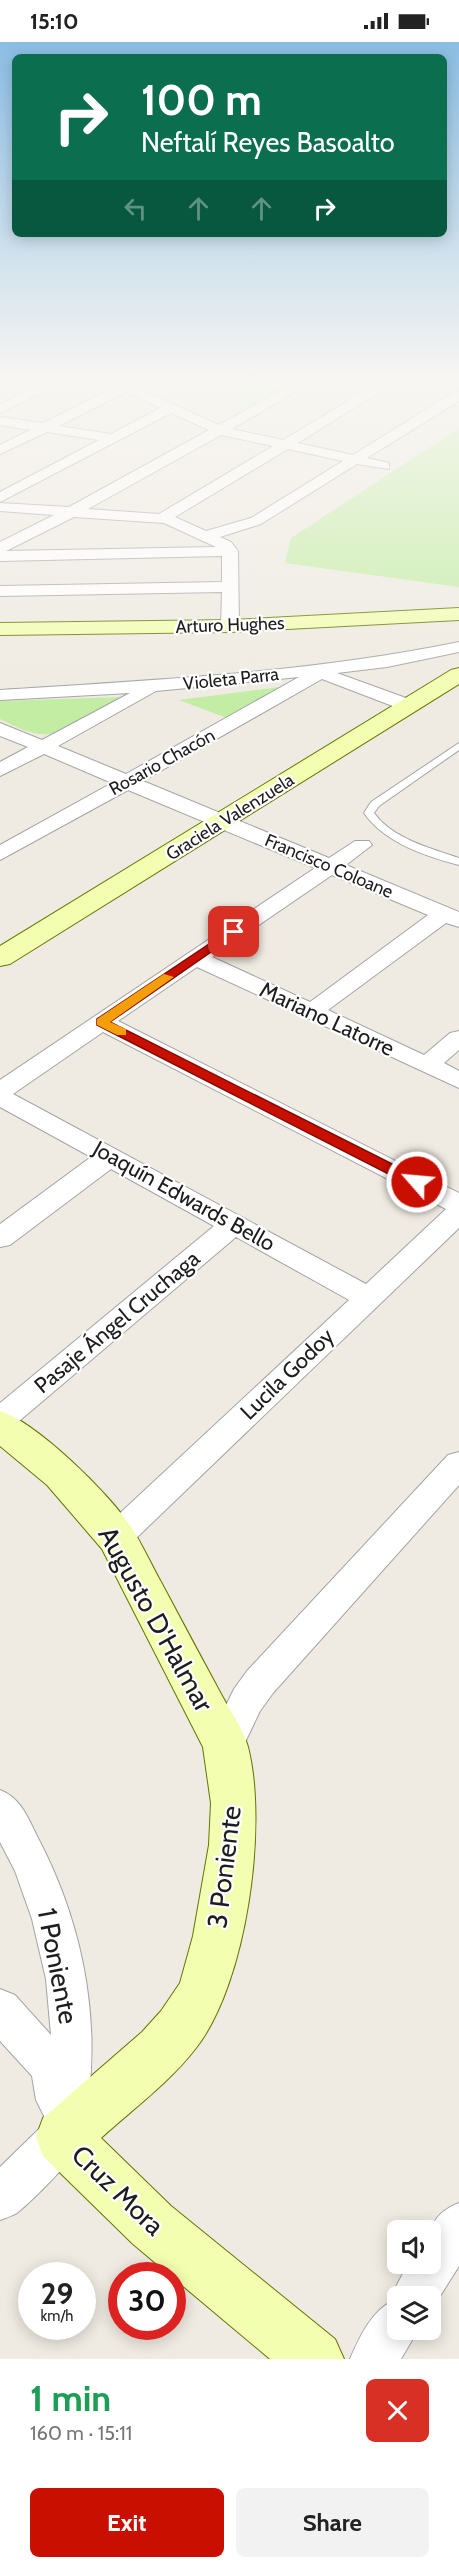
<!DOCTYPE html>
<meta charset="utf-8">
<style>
:root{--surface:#fff;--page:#f2f2f2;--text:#222;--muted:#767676;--accent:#c90f00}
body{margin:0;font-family:Cabin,sans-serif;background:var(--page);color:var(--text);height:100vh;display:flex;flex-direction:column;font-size:22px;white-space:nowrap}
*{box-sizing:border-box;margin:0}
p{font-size:20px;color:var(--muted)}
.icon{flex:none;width:33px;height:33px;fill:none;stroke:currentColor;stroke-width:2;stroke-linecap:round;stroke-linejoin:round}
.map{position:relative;height:2317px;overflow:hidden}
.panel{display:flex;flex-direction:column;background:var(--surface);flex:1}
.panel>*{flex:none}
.hud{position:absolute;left:12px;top:12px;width:435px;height:183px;border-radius:9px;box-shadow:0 3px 15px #0003;background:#0b6e4f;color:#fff;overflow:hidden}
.tools{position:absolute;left:387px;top:2178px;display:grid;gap:12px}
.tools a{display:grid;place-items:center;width:54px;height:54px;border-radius:9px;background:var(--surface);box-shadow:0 3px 15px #0003;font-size:30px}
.speed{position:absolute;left:18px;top:2220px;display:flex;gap:12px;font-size:30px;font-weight:700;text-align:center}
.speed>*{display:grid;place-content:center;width:78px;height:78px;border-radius:50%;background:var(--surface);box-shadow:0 3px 15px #0003;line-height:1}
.speed small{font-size:15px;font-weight:400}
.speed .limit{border:9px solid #d22;background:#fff;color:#111}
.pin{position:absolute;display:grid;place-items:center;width:51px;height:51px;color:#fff;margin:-26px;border-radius:12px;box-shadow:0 3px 9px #0006}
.me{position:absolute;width:66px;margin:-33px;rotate:297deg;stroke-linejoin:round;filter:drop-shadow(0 0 4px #0008)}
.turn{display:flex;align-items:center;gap:21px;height:126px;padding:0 30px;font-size:27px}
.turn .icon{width:78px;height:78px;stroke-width:2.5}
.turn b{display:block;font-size:42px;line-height:51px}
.lanes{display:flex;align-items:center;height:57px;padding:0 30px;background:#0003;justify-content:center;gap:30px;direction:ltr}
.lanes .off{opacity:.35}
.round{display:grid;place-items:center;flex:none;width:63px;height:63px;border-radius:9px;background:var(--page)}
.head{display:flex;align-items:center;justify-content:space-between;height:102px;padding:0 30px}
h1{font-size:36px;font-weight:700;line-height:45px;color:#1e9e55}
.cta{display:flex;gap:12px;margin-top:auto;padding:12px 30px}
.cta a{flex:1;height:69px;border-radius:9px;background:var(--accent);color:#fff;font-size:24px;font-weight:700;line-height:69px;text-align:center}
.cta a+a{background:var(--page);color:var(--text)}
.status{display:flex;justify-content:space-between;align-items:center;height:42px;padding:0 30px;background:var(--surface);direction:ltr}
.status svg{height:16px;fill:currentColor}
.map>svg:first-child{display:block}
</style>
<div class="status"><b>15:10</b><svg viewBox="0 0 49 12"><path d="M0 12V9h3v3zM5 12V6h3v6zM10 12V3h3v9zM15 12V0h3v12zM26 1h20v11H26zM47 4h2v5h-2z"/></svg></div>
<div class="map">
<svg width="459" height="2317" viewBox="0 0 459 2317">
<rect width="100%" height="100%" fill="#efebe2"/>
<g fill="#c2eda3">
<path d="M459,386V545L285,521L291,496Z"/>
<path d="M288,644L227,676L179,658Z"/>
<path d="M121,655L56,691C35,696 19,686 0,677V659Z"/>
</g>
<path fill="#bafdc5" d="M267,338H300L253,364L232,359Z"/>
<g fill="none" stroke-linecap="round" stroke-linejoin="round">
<g stroke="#a4a4a4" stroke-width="2">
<path id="lane" d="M459,701V708L379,764L374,771C393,797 430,806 459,816V823C425,814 385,801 364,771L371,760Z"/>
</g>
<g stroke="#a4a4a4" stroke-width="2">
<g id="street">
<path d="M50,338H67L0,371V362Z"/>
<path d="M104,338H121L219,383L299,338H315L232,387L283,398L383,338H399L298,401L353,413L454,350L459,349V359L367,416L389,421V427L357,422L261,482L220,495L231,500L238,509L239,584L230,589L221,584L222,550L0,554V544L222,540V514L0,519V500L54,473L0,469V461L69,465L209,388L171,371L0,460V450L99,398L47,390L0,412V403L30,388L0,383V375L43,381L115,345ZM126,350L160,366L111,392L59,384ZM221,393L273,404L159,472L88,467ZM288,407L343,419L251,476L206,489L175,475ZM74,475L164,481L216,505L6,509Z"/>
<path d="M221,338H258L241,346Z"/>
<path d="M459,600V610L387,625L337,631L417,660L419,664L417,668H403L322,637L143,739L329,816L355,799H369L372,803L346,823L459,870V885L446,881L328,968L424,1013L450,991L459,989V1008L444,1021L459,1029V1046L197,925L118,979L459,1151V1186L128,1504L116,1508L104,1504L100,1495L104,1486L349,1258L236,1195L11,1386L0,1390V1361L214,1184L111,1127L10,1203L0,1205V1182L91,1115L0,1065V1038L315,826L128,748L0,818V803L112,741L44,712L0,734V720L28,705L0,694V681L42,698L130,651L0,658V648C154,638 308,631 459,600ZM299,635L126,732L58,704L156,649ZM332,833L428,873L310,960L212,915ZM103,990L446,1167L366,1242L13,1052Z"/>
<path d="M459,1410V1443L273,1651L260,1669L238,1715L225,1719L212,1715L207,1703L234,1647L247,1629L448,1413Z"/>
<path d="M0,1748C21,1756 28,1776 38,1796C79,1874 99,1963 89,2052C87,2066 87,2083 83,2097C77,2115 33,2158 17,2171C12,2174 5,2176 0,2178V2125L42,2084L44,2074L36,2058L32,2034L0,1999V1947L15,1953L51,1993L46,1937L32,1877L15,1829L0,1800Z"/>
<path d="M459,2161V2224L430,2270V2254H398V2288H418L401,2317H350C359,2296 372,2268 393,2259L391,2254L408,2222H430C430,2191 427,2174 459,2161Z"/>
</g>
</g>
<g stroke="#627700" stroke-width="2">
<g id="secondary">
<path d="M459,566V578L230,590L0,593V581L230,578Z"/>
<path d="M459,626V642L10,922L0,924V904L451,628Z"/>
<path d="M0,1369C36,1380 110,1452 131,1485C142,1502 151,1522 161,1540C181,1578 201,1615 221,1652C230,1669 243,1686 248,1705C268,1783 247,1941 196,2006C170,2040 133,2067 101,2096L171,2164L335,2297L344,2317H270L133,2202L43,2114L36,2095L43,2076L142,1990L161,1969L180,1941L193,1894L209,1803L211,1761L203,1705L102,1507L47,1443L0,1404Z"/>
</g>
</g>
<use href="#lane" fill="#fff" fill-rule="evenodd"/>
<use href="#street" fill="#fff" fill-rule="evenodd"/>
<use href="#secondary" fill="#f4feb1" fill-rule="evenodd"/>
</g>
<linearGradient id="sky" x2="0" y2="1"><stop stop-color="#8bbee5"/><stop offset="0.51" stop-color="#f8f6f2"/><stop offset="1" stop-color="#f8f6f2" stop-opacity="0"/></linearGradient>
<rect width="459" height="663" fill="url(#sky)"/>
<path fill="#c90f00" stroke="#830a00" stroke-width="1.5" d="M230,888L240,890L110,980L422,1137V1144H412L97,983V977Z"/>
<path fill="#f59e0b" d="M164,932L174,935L110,980L126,987V993H117L97,983V977Z"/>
<g text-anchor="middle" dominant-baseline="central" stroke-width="4.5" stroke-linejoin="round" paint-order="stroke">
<g font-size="18" fill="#1d1d1d" stroke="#fff">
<text transform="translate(230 583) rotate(-2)">Arturo Hughes</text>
<text transform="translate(231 637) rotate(-6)">Violeta Parra</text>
<text transform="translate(162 720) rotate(-29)">Rosario Chacón</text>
<text transform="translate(230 775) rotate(-32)">Graciela Valenzuela</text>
<text transform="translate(329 824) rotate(23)">Francisco Coloane</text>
</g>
<g font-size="22" fill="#1d1d1d" stroke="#fff">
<text transform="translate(327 977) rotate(25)">Mariano Latorre</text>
<text transform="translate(184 1154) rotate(29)">Joaquín Edwards Bello</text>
<text transform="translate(117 1280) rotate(-40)">Pasaje Ángel Cruchaga</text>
<text transform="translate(287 1332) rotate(-44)">Lucila Godoy</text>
</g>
<g font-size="27" fill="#1d1d1d" stroke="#fff">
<text transform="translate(156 1577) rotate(61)">Augusto D'Halmar</text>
<text transform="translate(224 1825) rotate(-83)">3 Poniente</text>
<text transform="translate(58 1924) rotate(79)">1 Poniente</text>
<text transform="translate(118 2148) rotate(44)">Cruz Mora</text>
</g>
</g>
</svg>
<div class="tools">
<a><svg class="icon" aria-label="sound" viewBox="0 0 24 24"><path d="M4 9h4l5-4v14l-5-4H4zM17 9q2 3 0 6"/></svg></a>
<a><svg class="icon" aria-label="layers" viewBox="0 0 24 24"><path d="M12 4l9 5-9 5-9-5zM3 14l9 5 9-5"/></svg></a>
</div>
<div class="speed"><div>29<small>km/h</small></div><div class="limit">30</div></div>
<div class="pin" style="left:234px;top:890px;background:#d93025"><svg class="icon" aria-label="arrive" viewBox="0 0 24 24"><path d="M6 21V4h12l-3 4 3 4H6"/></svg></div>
<svg class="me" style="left:417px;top:1140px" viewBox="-20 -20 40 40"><circle r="17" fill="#c90f00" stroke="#fff" stroke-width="3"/><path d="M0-11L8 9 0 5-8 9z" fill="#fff"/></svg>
<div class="hud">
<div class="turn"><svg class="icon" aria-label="right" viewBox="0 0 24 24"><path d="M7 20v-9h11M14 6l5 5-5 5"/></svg><div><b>100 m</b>Neftalí Reyes Basoalto</div></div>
<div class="lanes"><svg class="icon off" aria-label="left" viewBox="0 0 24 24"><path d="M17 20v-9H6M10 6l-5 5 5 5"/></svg><svg class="icon off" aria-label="ahead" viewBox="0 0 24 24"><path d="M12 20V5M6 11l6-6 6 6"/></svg><svg class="icon off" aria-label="ahead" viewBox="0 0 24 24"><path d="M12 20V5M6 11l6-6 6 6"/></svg><svg class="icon" aria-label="right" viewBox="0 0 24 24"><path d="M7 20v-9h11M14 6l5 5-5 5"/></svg></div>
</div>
</div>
<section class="panel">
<div class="head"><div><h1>1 min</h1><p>160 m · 15:11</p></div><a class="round" style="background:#d93025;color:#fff"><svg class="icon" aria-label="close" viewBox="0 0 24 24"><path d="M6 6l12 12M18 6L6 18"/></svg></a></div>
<div class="cta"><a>Exit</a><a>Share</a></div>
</section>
